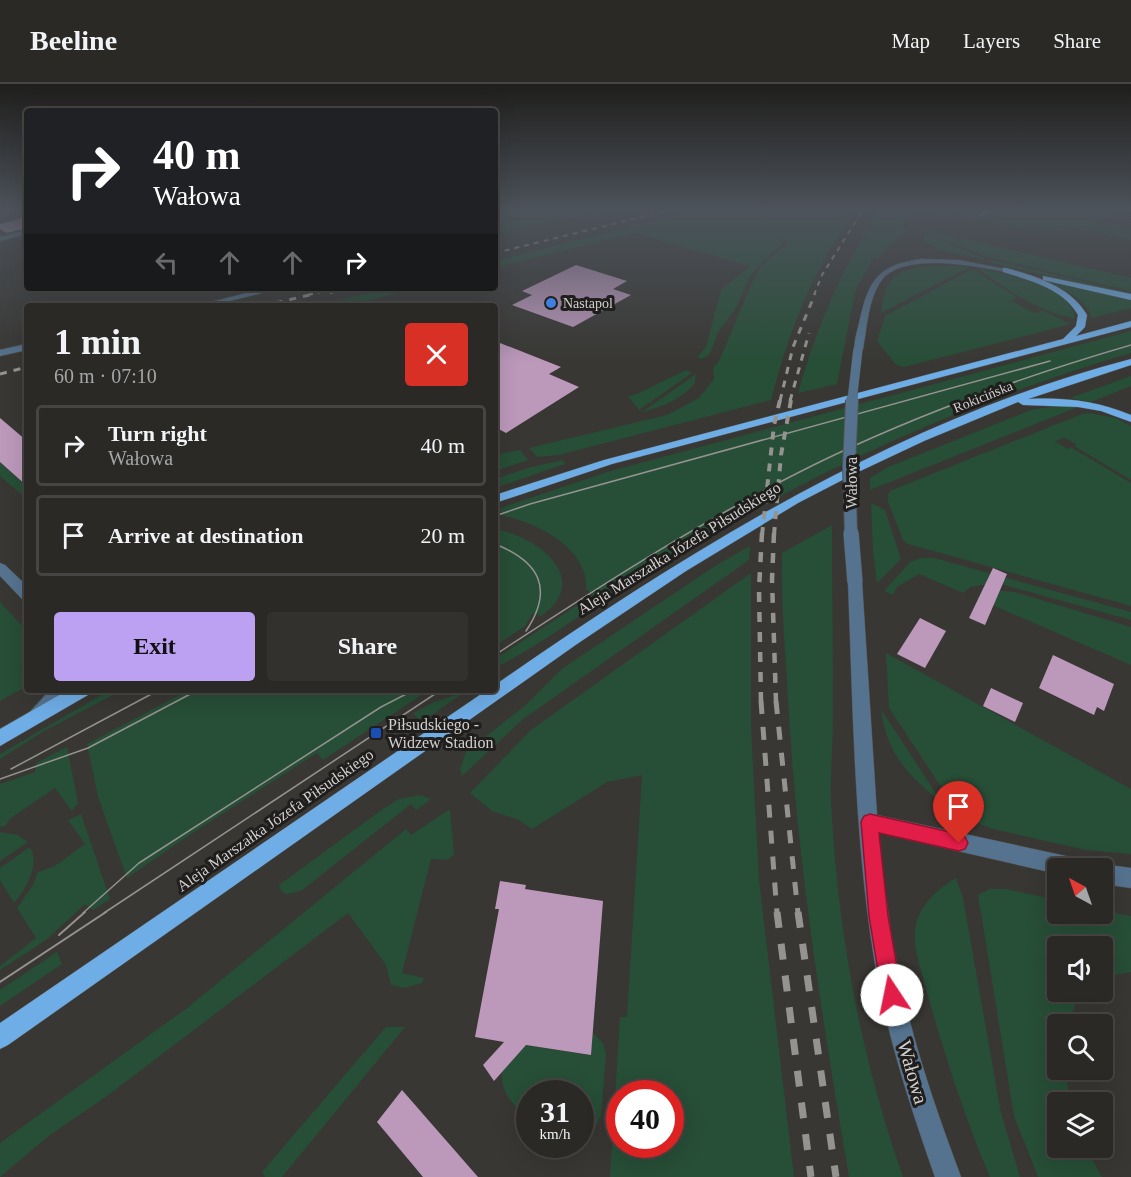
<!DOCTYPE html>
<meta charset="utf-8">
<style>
:root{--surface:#2a2926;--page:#32312e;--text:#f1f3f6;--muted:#a5a6a7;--line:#464543;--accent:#bca0f2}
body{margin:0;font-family:Georgia,serif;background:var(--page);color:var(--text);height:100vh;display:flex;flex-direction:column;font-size:22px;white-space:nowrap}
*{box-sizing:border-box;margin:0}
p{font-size:20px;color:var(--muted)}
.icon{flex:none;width:33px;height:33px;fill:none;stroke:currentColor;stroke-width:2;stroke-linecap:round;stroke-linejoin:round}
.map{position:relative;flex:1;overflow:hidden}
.panel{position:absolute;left:24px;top:219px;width:474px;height:390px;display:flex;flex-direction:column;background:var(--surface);border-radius:6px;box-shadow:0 6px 24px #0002,0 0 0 2px var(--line)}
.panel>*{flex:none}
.banner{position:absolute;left:24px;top:24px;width:474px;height:183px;border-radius:6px;box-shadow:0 6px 24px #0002,0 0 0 2px var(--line);background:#202124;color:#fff;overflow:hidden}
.needle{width:39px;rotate:320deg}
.buttons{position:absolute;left:1047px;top:774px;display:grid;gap:12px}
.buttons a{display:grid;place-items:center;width:66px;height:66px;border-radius:6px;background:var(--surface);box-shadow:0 6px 24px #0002,0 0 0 2px var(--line);font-size:30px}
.speed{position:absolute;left:516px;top:996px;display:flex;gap:12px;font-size:30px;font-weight:700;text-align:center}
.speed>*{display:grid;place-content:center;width:78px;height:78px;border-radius:50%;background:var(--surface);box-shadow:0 6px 24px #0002,0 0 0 2px var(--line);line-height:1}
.speed small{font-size:15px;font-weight:400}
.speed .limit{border:9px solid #d22;background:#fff;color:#111}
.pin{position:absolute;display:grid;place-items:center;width:51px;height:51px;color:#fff;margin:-62px -26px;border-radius:50% 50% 50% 0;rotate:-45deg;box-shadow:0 0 6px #0007}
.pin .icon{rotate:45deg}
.me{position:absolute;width:66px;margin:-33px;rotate:349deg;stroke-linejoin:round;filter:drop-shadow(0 0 4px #0008)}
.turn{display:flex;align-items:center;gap:21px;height:126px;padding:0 30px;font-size:27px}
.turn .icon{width:78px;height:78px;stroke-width:2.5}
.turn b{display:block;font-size:42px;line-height:51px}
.lanes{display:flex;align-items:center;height:57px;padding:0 30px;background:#0003;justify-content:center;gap:30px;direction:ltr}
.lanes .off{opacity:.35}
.round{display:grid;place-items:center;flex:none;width:63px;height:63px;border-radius:6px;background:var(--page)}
.summary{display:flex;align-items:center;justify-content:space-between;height:102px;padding:0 30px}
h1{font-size:36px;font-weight:600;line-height:45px}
.action{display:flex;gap:12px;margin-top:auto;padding:12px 30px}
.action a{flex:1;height:69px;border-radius:6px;background:var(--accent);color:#111;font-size:24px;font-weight:600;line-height:69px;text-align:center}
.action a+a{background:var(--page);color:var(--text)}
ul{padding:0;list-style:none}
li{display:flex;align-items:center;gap:18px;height:81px;margin:0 12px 9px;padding:0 18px;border:3px solid var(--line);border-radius:6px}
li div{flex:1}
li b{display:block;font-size:22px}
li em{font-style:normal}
header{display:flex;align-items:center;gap:36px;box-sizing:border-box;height:84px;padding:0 30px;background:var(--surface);border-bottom:2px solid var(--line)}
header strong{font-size:28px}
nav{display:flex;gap:33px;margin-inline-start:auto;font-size:21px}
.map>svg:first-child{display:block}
</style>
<header>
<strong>Beeline</strong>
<nav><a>Map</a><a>Layers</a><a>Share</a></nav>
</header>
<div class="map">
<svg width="1131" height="1093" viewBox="0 0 1131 1093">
<rect width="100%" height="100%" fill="#383733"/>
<g fill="#274e37" fill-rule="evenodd">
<path d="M495,126H605L495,151Z"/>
<path d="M696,126H857C814,181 788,249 771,316L559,371L537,373L529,364L667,331L699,314L714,295L713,284L719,277L754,194L762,181L789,158L782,155L781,157L784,159L759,181L750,192L735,226L718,248L710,270L702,275L697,273L706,263L721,206L750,182L635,149L495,184V177Z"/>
<path d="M881,126H912L902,137V142L907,145L878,173H874L855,208L837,300L798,309C814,250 845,175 881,126Z"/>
<path d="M935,126H1131V128L1091,137L1131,145V156L1074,144L1043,149Z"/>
<path d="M909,142L1131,194V207L985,172Z"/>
<path d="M924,149L983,174L985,176L940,166L924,157Z"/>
<path d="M993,176L1131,209V211L988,178Z"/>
<path d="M954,182L970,183L881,229C883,220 883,210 888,201C899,180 934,182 954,182Z"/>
<path d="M977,184C1003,189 1072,202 1075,234C1044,231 1002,203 977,184Z"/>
<path d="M972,185L1018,214L1010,216L1034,229L1042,227L1033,222L1071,240L904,283L896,281L877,257L885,232Z"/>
<path d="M1038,194L1131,215V224L1092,234C1085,212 1058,203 1038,194Z"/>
<path d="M388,204H417L347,222H318Z"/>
<path d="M1131,247V269C984,312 844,373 711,451C671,474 631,499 591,524C560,545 529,567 495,584V575L593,511L586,505C589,465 537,438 503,432L501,427L495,429V426L607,388Z"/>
<path d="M686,286L692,289L639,326L628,312L637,310Z"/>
<path d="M696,290L695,299C681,316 662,323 642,328Z"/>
<path d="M1131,292V302L1091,318L1070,314Z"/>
<path d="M1055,322L1078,323L870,406V394L888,383L1031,326Z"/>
<path d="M1090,329L1116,334L1131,342V396L1074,362L1077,361L1065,354L1055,357L1067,365L1071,363L1131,399V522L908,460L903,456L888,418V410L892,406L1082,330Z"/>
<path d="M520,366L528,376L495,387V371Z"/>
<path d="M563,376L565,380L495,404V395L531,383Z"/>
<path d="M0,378L27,402V415L0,392Z"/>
<path d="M871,419L885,426L901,475L877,499L873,468Z"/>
<path d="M832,441C832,505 833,569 833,632C833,661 830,690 831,719C838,849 860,970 903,1093H849C821,928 795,764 787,597C784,554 781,512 782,469Z"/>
<path d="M495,445C537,452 594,495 541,532L533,529L525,542L495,562Z"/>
<path d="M750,462L749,476L522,636L462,692L460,685L466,668L527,620L563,584L715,482Z"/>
<path d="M921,474H934L1131,528V536L997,499L970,503L963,509L919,490L897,503L893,511L884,507L910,478Z"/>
<path d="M751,489V643L759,796L794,1093H610L620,933H627L642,691L607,698L532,745L519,736L492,727L470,709L531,646ZM620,1010H670V1060H620Z"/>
<path d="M994,506L1014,508L1131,543V581L976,514Z"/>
<path d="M0,518L27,547V602L0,617Z"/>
<path d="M886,569L1131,705V770L1086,766L993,745L961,733L889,624Z"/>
<path d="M110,606H123L44,647L0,675V670Z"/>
<path d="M189,606H429L323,676L317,669L188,752L127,794L98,713L87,660Z"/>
<path d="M465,608L421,638L413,629L434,618Z"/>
<path d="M881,625L942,719C908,691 887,671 881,625Z"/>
<path d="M67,663L78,719L72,727L55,704L11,734L5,742L0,743V700L35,688L36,679Z"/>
<path d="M420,711L431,715L416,726L411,720L301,807L287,810L282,808L279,801L383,725L399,715Z"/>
<path d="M450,725L454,771L447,776L431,775L402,889L424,894L422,899L404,904L391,901L386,881L348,829L107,1012L50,1051L0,1093V1059L187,924L406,745L411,751Z"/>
<path d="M81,730L110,815L93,826L85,820L46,856L0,886V882L36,854L17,824L33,801L38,788L55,782L85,760L68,736Z"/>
<path d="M0,748L18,751L28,758L0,777Z"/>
<path d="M30,763C40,781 26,805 14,819L0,796V784Z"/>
<path d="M956,794L963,814L1001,1029L1020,1093H990C964,1032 944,969 926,905C922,887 913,866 915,847C918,822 936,806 956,794Z"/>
<path d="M990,805H1006L1057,816L1058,830H1102L1103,827L1131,832V888L1110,892L1103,897L1102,862H1058V908H1088L1075,921L1069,940H1058V986H1067V1000L1072,1018H1058V1064H1086L1102,1093H1038L1014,1032L978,811Z"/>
<path d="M57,868L62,880L0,922V906Z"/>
<path d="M386,943H405L282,1093H265L262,1088Z"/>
<path d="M593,949L603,959L606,970L601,1031L593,1048L581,1059L580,1010H530L529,1037C515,1022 500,1010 502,987L515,972L504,958L590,971Z"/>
</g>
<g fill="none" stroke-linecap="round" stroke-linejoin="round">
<path stroke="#749ea4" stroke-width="3" d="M980,131L992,126"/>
</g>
<g fill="#bc98bb">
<path d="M27,133V144L7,149L0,145V140Z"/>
<path d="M576,181L627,197L613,205L631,211L573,243L512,221L532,211L522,207Z"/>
<path d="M495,257L561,283L549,290L579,303L506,349L495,343Z"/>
<path d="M0,334L27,357V402L0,378Z"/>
<path d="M993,484L1007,490L985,541L969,534Z"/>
<path d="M920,534L946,547L925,584L897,570Z"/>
<path d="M1053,571L1114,600L1104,627L1097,623L1094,631L1039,604Z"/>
<path d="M991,604L1023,619L1015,638L983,622Z"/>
<path d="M500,797L526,801L525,805L603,817L591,971L526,961L494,997L483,981L504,958L475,953L499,825H495Z"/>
<path d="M402,1006L478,1093H423L377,1038Z"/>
</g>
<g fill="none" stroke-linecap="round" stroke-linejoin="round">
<g stroke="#54534f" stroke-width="1">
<g id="minor">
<path d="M27,146V150L0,157V153Z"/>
<path d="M921,175L959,176L1010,186L1006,188C975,182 902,167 881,197C868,216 867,244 863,265L855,267C853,258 858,245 860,235C869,195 879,181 921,175Z"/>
<path d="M267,204H282L210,222H195Z"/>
<path d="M27,260V266L0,272V266Z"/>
<path d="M0,479L5,481L27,502V516L22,515L0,492Z"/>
<path d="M855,493L862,498L877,731L1075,774L1082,777L1085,784H1058V790L879,749C884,801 890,853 902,904C916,969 938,1031 961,1093H935C910,1022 886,949 874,874C854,750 853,623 848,498Z"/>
<path d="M50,606H69L43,634L37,636L31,634L29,629Z"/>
<path d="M1102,780L1131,784V804L1102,800V784H1094Z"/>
</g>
</g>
<g stroke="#54534f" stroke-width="1">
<g id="major">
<path d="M1006,184C1036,192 1071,203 1087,231L1085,243L1076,252L1131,237V243L612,380L495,419V411L604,376L1063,255L1076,242L1078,231C1064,205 1029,196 1003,188V184Z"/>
<path d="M1043,192L1131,210V216L1043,196Z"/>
<path d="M1131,275V281L1028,315C1063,313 1098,317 1131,331V338L1101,327L1078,323L1023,321L1018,318L924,357L856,389L798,419L686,487L577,560L8,961L0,965V939L487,606H495V601C691,465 897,336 1131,275Z"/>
<path d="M68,606H90L88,611L0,662V645Z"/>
</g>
</g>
<use href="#minor" fill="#55738f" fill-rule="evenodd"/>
<use href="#major" fill="#6fade6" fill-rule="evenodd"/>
<g stroke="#949390" stroke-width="1.5">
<path d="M495,432L530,420L1050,277"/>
<path d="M495,460C540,478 554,505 526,547"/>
<path d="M495,571C603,500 713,429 830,373C927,327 1028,291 1131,261"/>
<path d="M11,685L159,606"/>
<path d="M0,695L88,664L198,606"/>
<path d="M83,829L139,779L381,623L414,606"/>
<path d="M104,829L441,606"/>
</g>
<g stroke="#949390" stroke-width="2">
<path d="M59,851L85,828"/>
<path d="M0,898L106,828"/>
</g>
<g stroke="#949390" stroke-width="2" stroke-dasharray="5 5" stroke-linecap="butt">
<path d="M495,169L670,126"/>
<path d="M330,209L351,204"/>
<path d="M308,211L337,204"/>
<path d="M814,211L822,191L863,126"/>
</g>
<g stroke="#949390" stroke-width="3" stroke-dasharray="7 7" stroke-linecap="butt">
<path d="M262,222L314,210"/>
<path d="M0,290L27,283"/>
<path d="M780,317L793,263L815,210"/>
<path d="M790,317L809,249"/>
</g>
<g stroke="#949390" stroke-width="4" stroke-dasharray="8 8" stroke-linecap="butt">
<path d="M762,451L774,341L780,316"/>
<path d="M774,451L781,371L791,316"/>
</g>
<g stroke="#949390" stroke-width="4.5" stroke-dasharray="10 10" stroke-linecap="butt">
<path d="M774,449L772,496L776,618"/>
<path d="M761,618L759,505L762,449"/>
</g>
<g stroke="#949390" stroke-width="5" stroke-dasharray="13 13" stroke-linecap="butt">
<path d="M761,617L777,829"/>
<path d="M776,617L798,829"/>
</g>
<g stroke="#949390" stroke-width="7" stroke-dasharray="16 16" stroke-linecap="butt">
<path d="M777,828L811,1093"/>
<path d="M798,828L836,1093"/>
</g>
<g stroke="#54534f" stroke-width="10" stroke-linecap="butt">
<path id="minor-bridge-far2" d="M852,317L858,265"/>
</g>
<g stroke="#54534f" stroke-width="14" stroke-linecap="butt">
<path id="minor-bridge-far1" d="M851,451L849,382L852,316"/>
</g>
<g stroke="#54534f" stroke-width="16" stroke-linecap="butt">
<path id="minor-bridge" d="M851,449L855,498"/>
</g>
<use href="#minor-bridge-far2" stroke="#55738f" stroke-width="9"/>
<use href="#minor-bridge-far1" stroke="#55738f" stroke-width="12"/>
<use href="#minor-bridge" stroke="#55738f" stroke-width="15"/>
</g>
<linearGradient id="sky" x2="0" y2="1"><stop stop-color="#1f1e1c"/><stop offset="0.45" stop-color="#4d535b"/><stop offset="1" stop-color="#4d535b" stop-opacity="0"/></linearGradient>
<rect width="1131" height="279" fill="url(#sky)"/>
<path fill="#e11d48" stroke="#92132f" stroke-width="1.5" d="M870,730L959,750L965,753L968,759L965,765L959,767L879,749L888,832L902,911L899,918L892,921L885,918L882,911L869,832L861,738L864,732Z"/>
<circle fill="#3f7fe0" stroke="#1f1e1d" stroke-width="2" cx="551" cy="219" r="6"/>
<rect fill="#1a4fb4" stroke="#1f1e1d" stroke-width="2" x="370" y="643" width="12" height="12" rx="3"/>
<g text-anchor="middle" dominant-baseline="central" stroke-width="6" stroke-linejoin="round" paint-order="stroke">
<g font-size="14" fill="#d2d1cf" stroke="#1f1e1d" text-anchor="start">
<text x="563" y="219">Nastapol</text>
</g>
<g font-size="14" fill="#d2d1cf" stroke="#1f1e1d">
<text transform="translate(983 313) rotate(-22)">Rokicińska</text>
</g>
<g font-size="16" fill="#d2d1cf" stroke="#1f1e1d">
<text transform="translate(851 399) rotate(-90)">Wałowa</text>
<text transform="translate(679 464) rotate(-32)">Aleja Marszałka Józefa Piłsudskiego</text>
<text transform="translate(275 736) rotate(-35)">Aleja Marszałka Józefa Piłsudskiego</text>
</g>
<g font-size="16" fill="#d2d1cf" stroke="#1f1e1d" text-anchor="start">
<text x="388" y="640">Piłsudskiego -<tspan x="388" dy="18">Widzew Stadion</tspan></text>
</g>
<g font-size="20" fill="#d2d1cf" stroke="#1f1e1d">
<text transform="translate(913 988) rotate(74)">Wałowa</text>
</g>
</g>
</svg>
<div class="buttons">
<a><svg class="needle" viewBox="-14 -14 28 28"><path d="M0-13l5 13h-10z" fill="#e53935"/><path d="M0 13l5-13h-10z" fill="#a5a6a7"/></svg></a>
<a><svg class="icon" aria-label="sound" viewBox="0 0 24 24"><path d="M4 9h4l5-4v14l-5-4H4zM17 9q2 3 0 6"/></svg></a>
<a><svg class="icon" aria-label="search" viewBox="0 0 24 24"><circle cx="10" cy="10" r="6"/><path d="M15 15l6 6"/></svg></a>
<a><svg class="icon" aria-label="layers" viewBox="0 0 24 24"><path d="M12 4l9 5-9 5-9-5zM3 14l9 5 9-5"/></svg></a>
</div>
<div class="speed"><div>31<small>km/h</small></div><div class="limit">40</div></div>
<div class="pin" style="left:959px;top:759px;background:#d93025"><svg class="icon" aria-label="arrive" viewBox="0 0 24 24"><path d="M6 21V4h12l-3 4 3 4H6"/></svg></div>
<svg class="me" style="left:892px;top:911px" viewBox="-20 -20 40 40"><circle r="19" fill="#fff"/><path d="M0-13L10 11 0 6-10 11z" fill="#e11d48"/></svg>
<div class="banner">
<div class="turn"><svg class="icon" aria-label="right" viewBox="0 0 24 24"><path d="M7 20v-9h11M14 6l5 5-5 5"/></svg><div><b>40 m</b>Wałowa</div></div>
<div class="lanes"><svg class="icon off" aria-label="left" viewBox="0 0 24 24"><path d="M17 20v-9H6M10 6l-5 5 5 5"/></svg><svg class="icon off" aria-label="ahead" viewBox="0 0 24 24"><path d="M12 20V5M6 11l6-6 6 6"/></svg><svg class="icon off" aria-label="ahead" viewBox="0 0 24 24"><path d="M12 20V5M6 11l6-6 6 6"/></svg><svg class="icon" aria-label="right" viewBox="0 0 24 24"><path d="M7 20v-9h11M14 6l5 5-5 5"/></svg></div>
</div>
<section class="panel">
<div class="summary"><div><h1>1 min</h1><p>60 m · 07:10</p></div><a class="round" style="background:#d93025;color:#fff"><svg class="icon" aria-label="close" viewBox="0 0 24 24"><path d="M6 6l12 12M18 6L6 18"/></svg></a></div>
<ul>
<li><svg class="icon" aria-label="right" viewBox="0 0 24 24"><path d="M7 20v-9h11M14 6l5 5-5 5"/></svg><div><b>Turn right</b><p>Wałowa</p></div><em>40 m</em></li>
<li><svg class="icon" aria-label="arrive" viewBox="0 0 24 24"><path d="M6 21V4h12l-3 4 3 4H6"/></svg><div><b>Arrive at destination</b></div><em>20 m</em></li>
</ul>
<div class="action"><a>Exit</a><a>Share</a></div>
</section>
</div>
